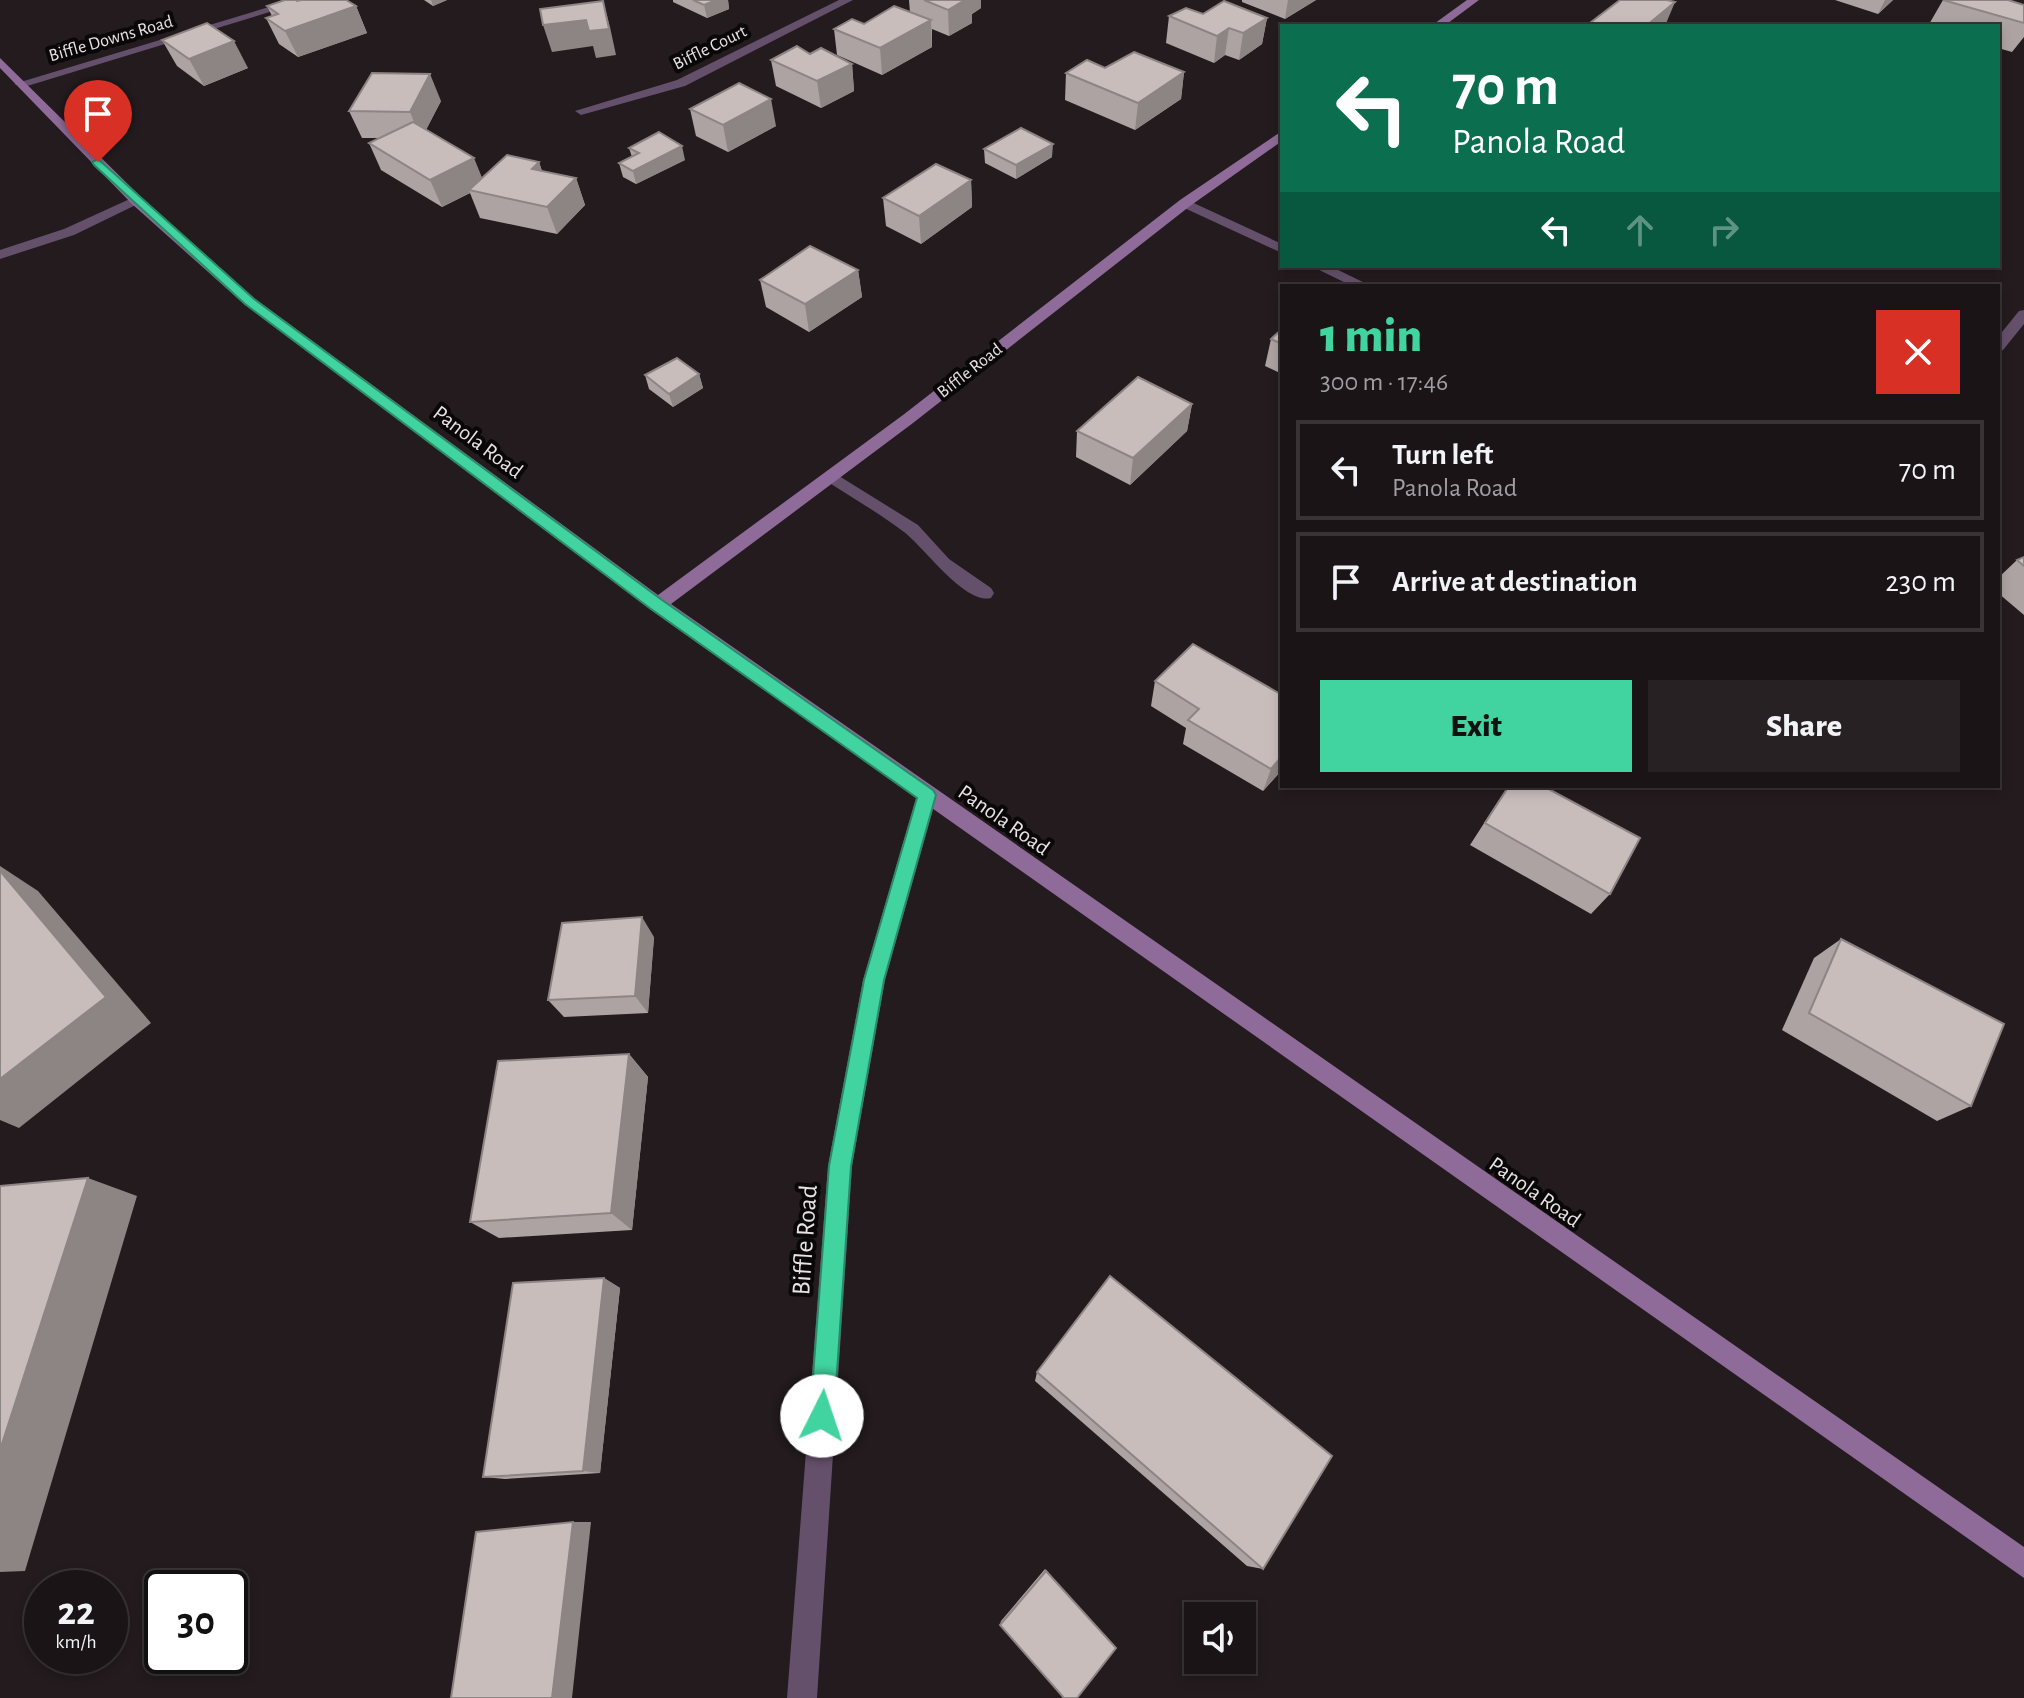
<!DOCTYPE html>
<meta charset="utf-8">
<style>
:root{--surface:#1a1416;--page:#272123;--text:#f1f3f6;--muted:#9f9ea1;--line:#383335;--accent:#41d4a1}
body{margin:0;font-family:"Alegreya Sans",sans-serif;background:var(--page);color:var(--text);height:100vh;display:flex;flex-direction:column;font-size:30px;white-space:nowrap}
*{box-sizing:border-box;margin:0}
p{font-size:26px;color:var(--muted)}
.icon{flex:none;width:44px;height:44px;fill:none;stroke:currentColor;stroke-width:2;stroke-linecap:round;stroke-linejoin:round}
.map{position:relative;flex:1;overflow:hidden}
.drawer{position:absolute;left:1280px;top:284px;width:720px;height:504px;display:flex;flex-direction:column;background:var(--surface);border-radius:0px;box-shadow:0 4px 12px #0003,0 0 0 2px var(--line)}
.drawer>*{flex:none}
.top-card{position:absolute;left:1280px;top:24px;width:720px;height:244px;border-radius:0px;box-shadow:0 4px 12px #0003,0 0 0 2px var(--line);background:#0b6e4f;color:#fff;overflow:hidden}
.tools{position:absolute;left:1184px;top:1602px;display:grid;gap:16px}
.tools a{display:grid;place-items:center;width:72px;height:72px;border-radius:0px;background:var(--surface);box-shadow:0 4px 12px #0003,0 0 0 2px var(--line);font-size:40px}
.speed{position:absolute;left:24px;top:1570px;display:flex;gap:16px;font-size:40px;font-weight:700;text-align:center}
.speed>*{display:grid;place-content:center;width:104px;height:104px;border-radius:50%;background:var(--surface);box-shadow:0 4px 12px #0003,0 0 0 2px var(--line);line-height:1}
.speed small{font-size:20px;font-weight:400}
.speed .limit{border:4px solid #111;border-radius:12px;background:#fff;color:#111}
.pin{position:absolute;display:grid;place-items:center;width:68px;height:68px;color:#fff;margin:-82px -34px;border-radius:50% 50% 50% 0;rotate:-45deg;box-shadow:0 0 8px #0007}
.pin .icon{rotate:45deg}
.me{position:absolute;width:88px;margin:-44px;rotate:4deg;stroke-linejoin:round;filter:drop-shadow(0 0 6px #0008)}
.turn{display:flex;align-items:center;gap:28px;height:168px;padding:0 40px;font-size:36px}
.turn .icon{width:104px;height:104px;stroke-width:2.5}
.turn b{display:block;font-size:56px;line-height:68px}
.lanes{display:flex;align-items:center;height:76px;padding:0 40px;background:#0003;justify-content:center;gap:40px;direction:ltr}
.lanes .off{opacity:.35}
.round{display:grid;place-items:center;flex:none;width:84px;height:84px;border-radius:0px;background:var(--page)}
.headline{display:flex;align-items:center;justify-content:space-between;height:136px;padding:0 40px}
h1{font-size:48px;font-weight:800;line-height:60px;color:var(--accent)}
.button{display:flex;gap:16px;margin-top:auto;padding:16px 40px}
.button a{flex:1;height:92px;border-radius:0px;background:var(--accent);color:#111;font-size:32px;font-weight:800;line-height:92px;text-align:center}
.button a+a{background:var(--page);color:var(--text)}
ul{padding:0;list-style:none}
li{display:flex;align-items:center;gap:24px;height:100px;margin:0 16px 12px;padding:0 24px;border:4px solid var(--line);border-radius:0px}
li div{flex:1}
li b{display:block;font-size:30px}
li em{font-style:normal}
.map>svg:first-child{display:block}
</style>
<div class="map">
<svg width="2024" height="1698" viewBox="0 0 2024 1698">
<rect width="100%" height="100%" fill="#231b1e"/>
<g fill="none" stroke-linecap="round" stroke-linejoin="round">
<path fill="#65506c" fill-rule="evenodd" d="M831,471L918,525L949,559L991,588L994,593L991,598C965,605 923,546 904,532C879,513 851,497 825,480V472Z"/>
<g fill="#65506c" fill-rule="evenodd">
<path d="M292,0H309L24,87L14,84Z"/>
<path d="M839,0H853L685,86L581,115L575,111L677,80Z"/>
<path d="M132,198L144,201L74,235L0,259V250L64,229Z"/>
<path d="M1185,199L1282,244V253L1180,206L1178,203Z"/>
<path d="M1311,266H1330L1371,286H1352Z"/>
<path d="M2024,310V324L2003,350L1998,352V337L2019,311Z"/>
<path d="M927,787L934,789L937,795L885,980L852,1166L817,1698H787L828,1166L863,980L917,795L920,789Z"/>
</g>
<g fill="#8e6b98" fill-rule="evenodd">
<path d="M1467,0H1479L1444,26H1431Z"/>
<path d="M0,58L142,198L254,298L658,595L903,415L1180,200L1282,131V141L1190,206L913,423L671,604L2024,1547V1578L651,610L244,304L132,204L0,68Z"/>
</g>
</g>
<g fill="#ada3a2">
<path d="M424,0H447L433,6Z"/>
<path d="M673,0H728L729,9L707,18L673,2Z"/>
<path d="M909,0H981V8L972,14V23L949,36L932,29V47L882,75L837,55L834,29L864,24L910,13Z"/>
<path d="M1242,0H1316L1285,19L1242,2Z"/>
<path d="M1835,0H1893L1878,14Z"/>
<path d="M1943,0L2024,5V37L2012,52L1998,48V26H1928Z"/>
<path d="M297,1L356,6L367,33L298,57L279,44L266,18L272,16L267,6Z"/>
<path d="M1203,14L1267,18L1262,44L1239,60L1225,55L1214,63L1166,43L1169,16Z"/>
<path d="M162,40L248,68L204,86L177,66Z"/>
<path d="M810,54L852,64L854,91L821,108L776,86L771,60Z"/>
<path d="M1105,68L1184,72L1181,99L1135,130L1065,100L1066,73Z"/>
<path d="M441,101L426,130L482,178L539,162L542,171L576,178L585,205L557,234L480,218L470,193L442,207L381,170L369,143L380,138H362L349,111Z"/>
<path d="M690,109L776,126L728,152L696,136Z"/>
<path d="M629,148L685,160L636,184L623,177L619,163L632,157Z"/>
<path d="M984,149L1052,157L1016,179L985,163Z"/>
<path d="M971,180L972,207L921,244L886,226L883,198Z"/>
<path d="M858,270L862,297L809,332L766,307L760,280Z"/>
<path d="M1282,329V374L1265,366L1271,339Z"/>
<path d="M699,374L703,388L673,407L649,389L645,375Z"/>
<path d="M1192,404L1187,431L1130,485L1076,457L1077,431Z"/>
<path d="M2024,557V615L1998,593V578L2017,560Z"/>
<path d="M1155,681L1282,695V770L1263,791L1183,744L1186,728L1151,706Z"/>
<path d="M1508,786L1610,894L1591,914L1470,845Z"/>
<path d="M654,937L648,1013L564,1017L548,1000Z"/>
<path d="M1841,939L1971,1106L1937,1121L1782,1030L1814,958Z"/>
<path d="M629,1054L648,1077L632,1230L499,1238L470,1222Z"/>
<path d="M604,1278L620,1288L600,1473L505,1479L483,1477Z"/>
<path d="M1037,1372L1263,1569L1247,1566L1035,1381Z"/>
<path d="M1045,1569L1116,1648L1000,1625L1001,1621Z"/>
</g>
<g fill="#8d8484">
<path d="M431,0H447L433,6Z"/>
<path d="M716,0H728L729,9L707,18L704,5Z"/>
<path d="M962,0H981V8L972,14V23L949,36L948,10Z"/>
<path d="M1288,0H1316L1285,19Z"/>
<path d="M1885,0H1893L1878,14Z"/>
<path d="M603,1L610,27L616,55L596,58L593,46L552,52L543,25Z"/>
<path d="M1675,2L1665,26H1646Z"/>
<path d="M356,6L367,33L298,57L285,31Z"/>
<path d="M1267,18L1262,44L1239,60L1243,33Z"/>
<path d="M931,20L932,47L882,75L880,48Z"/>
<path d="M1229,28L1225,55L1214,63L1217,36Z"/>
<path d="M234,41L248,68L204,86L189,59Z"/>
<path d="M852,64L854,91L821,108L817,81Z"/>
<path d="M1184,72L1181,99L1135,130L1138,103Z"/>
<path d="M430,74L441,101L421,139L410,112Z"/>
<path d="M771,99L776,126L728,152L723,125Z"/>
<path d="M1053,144L1052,157L1016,179V165Z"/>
<path d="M682,146L685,160L636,184L633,171Z"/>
<path d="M474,158L485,185L469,190L470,193L442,207L430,180Z"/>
<path d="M539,162L548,189L532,169Z"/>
<path d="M576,178L585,205L557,234L547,207Z"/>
<path d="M971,180L972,207L921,244L919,216Z"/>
<path d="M858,270L862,297L809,332L805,304Z"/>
<path d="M699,374L703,388L673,407L669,394Z"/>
<path d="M1192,404L1187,431L1130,485L1133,458Z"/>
<path d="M1282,756V770L1263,791L1271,769Z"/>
<path d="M0,866L38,891L151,1023L19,1128L0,1120Z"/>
<path d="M642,917L654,937L648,1013L635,996Z"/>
<path d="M629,1054L648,1077L632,1230L611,1213Z"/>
<path d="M88,1178L137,1196L25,1571L0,1572V1450Z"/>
<path d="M604,1278L620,1288L600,1473L583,1471Z"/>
<path d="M573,1522H591L572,1698H552Z"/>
</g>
<g fill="#c9bdbc" stroke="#8d8484" stroke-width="2">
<path d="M285,0H296L297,1L301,0H346L356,6L285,31L266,18L278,14L267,6Z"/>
<path d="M693,0H716L704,5Z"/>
<path d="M924,0H965L948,10Z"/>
<path d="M1620,0H1667L1675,2L1646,26H1586Z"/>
<path d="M1943,0H2008L2024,5V23Z"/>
<path d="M603,1L609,29L589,31L586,20L543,25L540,9Z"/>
<path d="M1224,1L1267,18L1243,33L1229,28L1217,36L1169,16L1186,8L1203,14Z"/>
<path d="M894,6L931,20L880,48L834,29L852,19L864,24Z"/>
<path d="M207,23L234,41L189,59L162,40Z"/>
<path d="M797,46L810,54L821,48L852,64L817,81L771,60Z"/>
<path d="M1134,52L1184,72L1138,103L1066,73L1087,60L1105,68Z"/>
<path d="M372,73L430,74L410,112L349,111Z"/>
<path d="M739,83L771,99L723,125L690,109Z"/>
<path d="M413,122L474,158L430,180L369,143Z"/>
<path d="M1021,128L1053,144L1016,165L984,149Z"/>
<path d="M659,132L682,146L633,171L619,163L639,153L629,148Z"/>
<path d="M507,155L539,162L532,169L576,178L547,207L469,190Z"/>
<path d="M936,164L971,180L919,216L883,198Z"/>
<path d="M810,246L858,270L805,304L760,280Z"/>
<path d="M1282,329V344L1271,339Z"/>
<path d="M677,358L699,374L669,394L645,375Z"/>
<path d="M1138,377L1192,404L1133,458L1077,431Z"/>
<path d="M2024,557V566L2017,560Z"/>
<path d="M1193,644L1282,695V756L1271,769L1188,720L1199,709L1155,681Z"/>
<path d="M1509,786H1543L1640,838L1610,894L1485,823Z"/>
<path d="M0,871L106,997L0,1079Z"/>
<path d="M642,917L635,996L548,1000L562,923Z"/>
<path d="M1841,939L2004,1024L1971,1106L1809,1013Z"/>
<path d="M629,1054L611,1213L470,1222L498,1061Z"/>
<path d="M88,1178L0,1450V1186Z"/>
<path d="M1110,1276L1332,1456L1263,1569L1037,1372Z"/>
<path d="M604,1278L583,1471L483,1477L513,1283Z"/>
<path d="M573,1522L552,1698H451L476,1532Z"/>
<path d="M1046,1571L1116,1648L1077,1698H1064L1000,1625Z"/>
</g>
<path fill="#41d4a1" stroke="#2a8a69" stroke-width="2" d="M98,159L254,299L662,600L933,790L936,795L884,980L851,1166L834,1416L831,1425L822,1428L814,1425L810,1416L829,1166L864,980L917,798L651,609L245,304L94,165L92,162Z"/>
<g text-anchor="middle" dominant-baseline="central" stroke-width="8" stroke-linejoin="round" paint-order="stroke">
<g font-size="18" fill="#e8e2e4" stroke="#0a0708">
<text transform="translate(111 39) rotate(-16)">Biffle Downs Road</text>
<text transform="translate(710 48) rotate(-26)">Biffle Court</text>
<text transform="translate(970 371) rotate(-38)">Biffle Road</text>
</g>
<g font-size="22" fill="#e8e2e4" stroke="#0a0708">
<text transform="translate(478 442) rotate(37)">Panola Road</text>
<text transform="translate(1004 820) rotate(35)">Panola Road</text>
<text transform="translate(1535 1192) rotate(35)">Panola Road</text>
</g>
<g font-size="26" fill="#e8e2e4" stroke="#0a0708">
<text transform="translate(805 1240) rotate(-86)">Biffle Road</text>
</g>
</g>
</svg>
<div class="tools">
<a><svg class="icon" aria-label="sound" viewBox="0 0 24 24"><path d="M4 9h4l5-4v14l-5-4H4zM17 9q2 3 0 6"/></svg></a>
</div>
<div class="speed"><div>22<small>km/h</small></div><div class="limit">30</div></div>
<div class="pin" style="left:98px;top:162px;background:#d93025"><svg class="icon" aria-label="arrive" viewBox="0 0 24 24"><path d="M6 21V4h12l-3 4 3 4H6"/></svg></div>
<svg class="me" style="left:822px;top:1416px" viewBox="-20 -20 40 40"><circle r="19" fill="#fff"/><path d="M0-13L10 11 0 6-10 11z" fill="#41d4a1"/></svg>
<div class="top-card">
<div class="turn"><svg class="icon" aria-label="left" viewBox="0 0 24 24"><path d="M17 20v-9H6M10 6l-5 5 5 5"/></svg><div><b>70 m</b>Panola Road</div></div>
<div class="lanes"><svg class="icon" aria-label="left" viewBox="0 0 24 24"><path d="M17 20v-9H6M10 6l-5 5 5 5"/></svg><svg class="icon off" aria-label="ahead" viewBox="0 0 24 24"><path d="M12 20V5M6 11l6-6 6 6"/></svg><svg class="icon off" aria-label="right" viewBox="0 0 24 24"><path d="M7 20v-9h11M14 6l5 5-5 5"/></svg></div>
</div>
<section class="drawer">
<div class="headline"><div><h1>1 min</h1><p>300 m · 17:46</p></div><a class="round" style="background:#d93025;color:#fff"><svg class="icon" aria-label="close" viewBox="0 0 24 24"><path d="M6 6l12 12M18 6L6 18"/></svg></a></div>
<ul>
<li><svg class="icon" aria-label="left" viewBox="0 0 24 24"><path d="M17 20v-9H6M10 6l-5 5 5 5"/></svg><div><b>Turn left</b><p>Panola Road</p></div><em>70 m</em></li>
<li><svg class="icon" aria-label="arrive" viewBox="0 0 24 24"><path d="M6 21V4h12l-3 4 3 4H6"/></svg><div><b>Arrive at destination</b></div><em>230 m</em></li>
</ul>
<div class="button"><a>Exit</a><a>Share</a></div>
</section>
</div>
